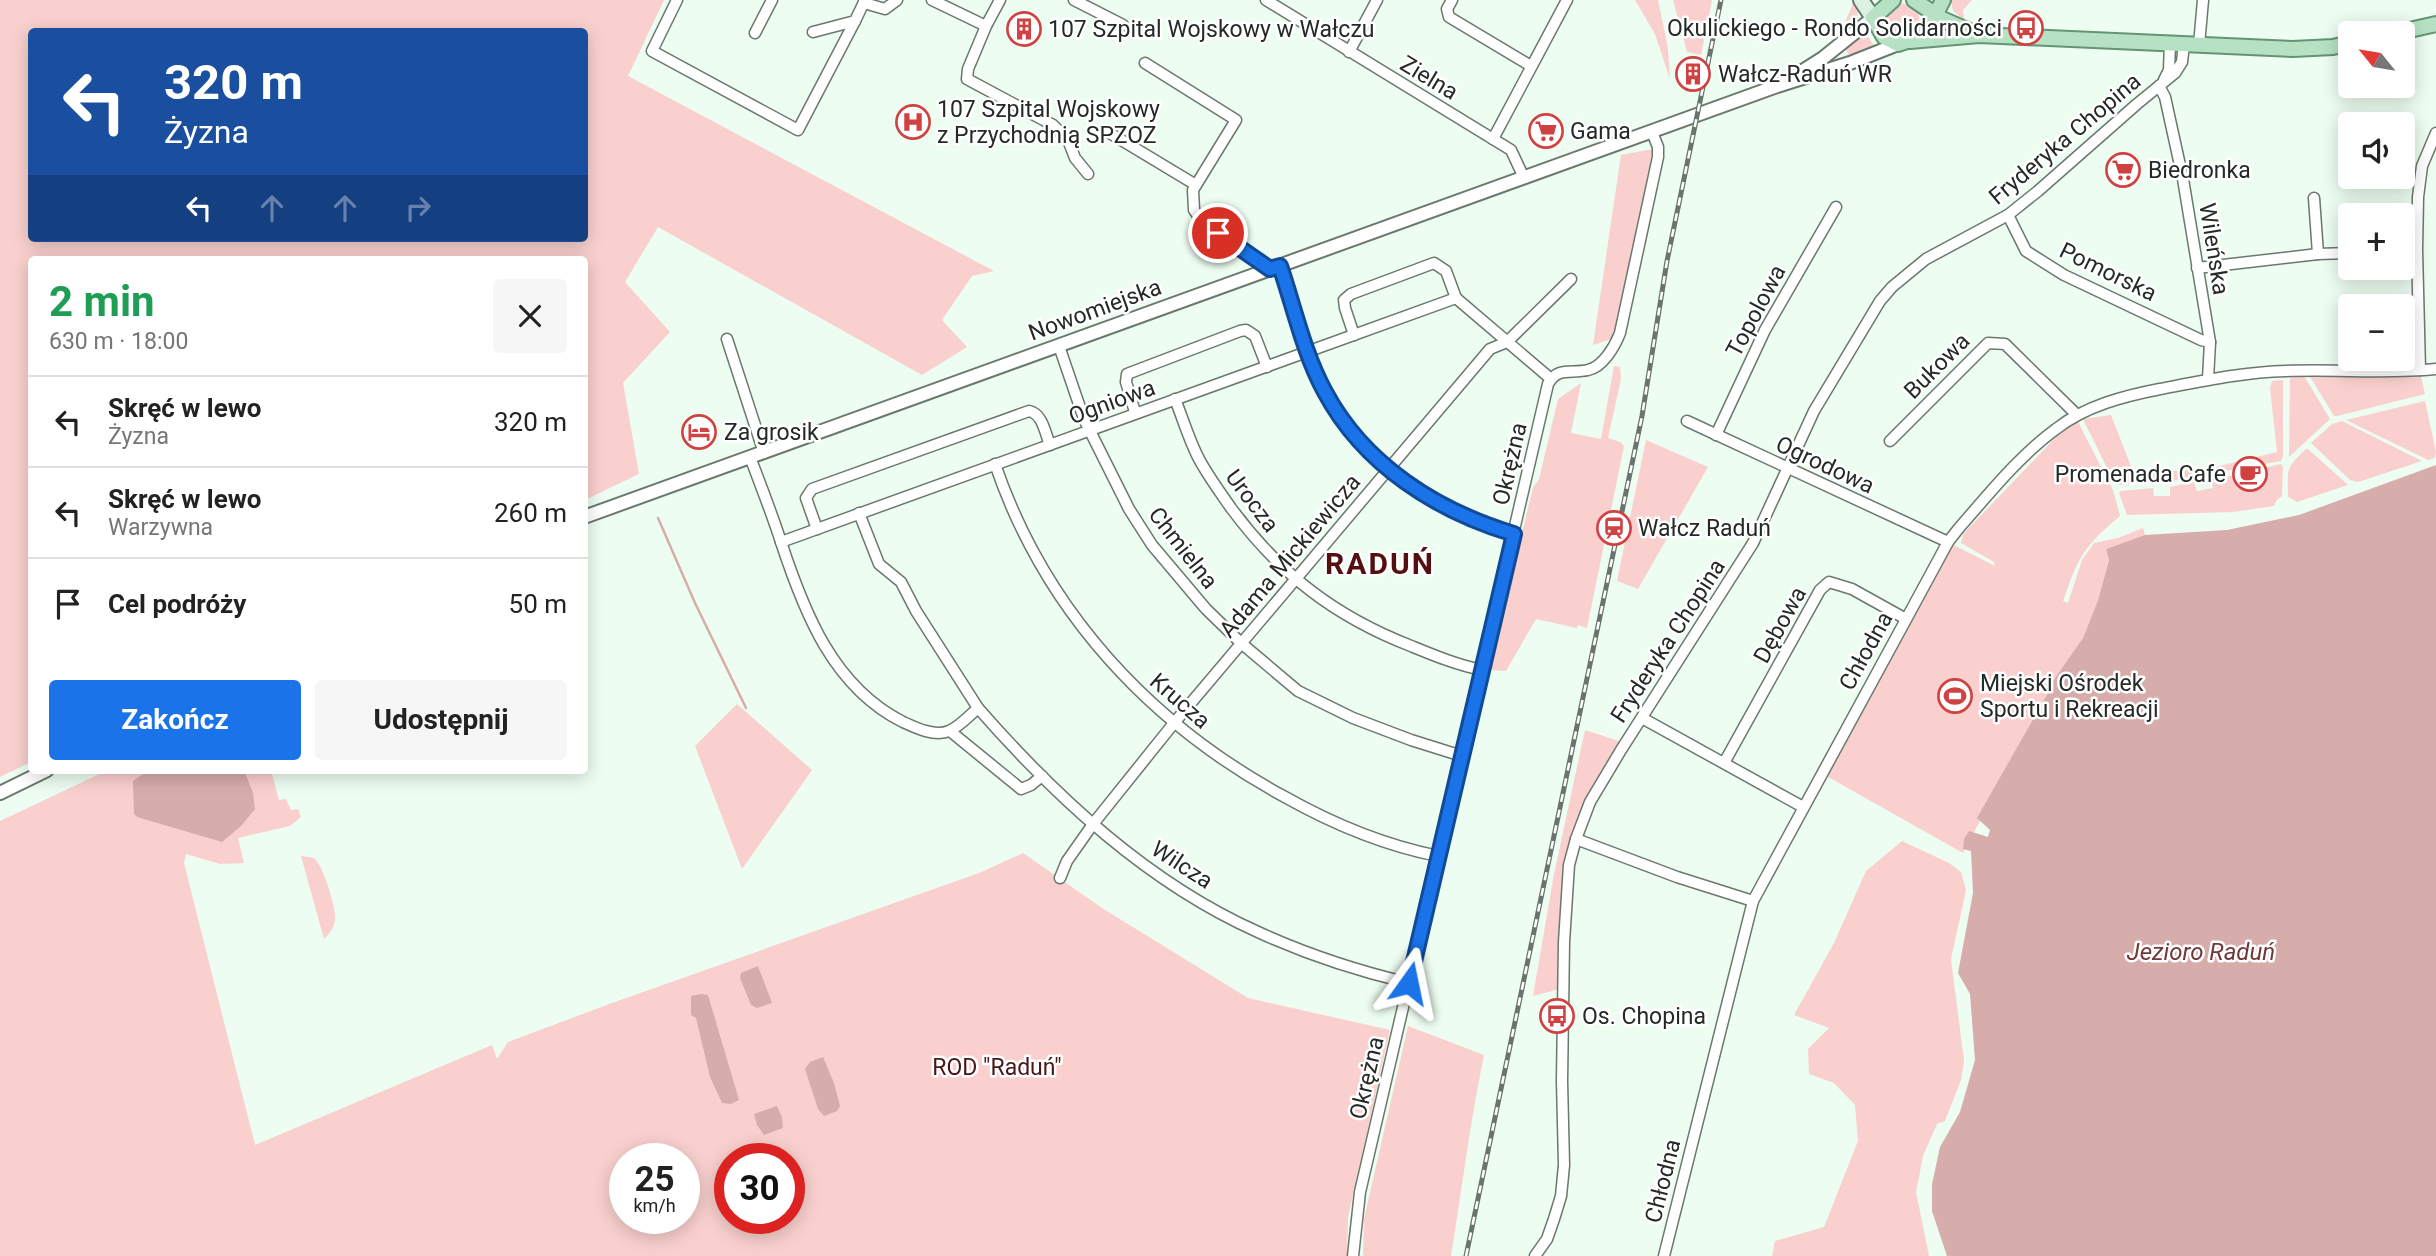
<!DOCTYPE html>
<html lang="pl">
<meta charset="utf-8">
<style>
:root{--surface:#fff;--page:#f6f6f6;--text:#222;--muted:#767676;--line:#e0e0e0;--accent:#1a73e8}
body{margin:0;font-family:Roboto,sans-serif;background:var(--page);color:var(--text);height:100vh;display:flex;flex-direction:column;font-size:26px;white-space:nowrap}
*{box-sizing:border-box;margin:0}
p{font-size:23px;color:var(--muted)}
.icon{flex:none;width:38px;height:38px;fill:none;stroke:currentColor;stroke-width:2;stroke-linecap:round;stroke-linejoin:round}
.map{position:relative;flex:1;overflow:hidden}
.side{position:absolute;left:28px;top:256px;width:560px;height:518px;display:flex;flex-direction:column;background:var(--surface);border-radius:7px;box-shadow:0 4px 18px #0003}
.side>*{flex:none}
.top-card{position:absolute;left:28px;top:28px;width:560px;height:214px;border-radius:7px;box-shadow:0 4px 18px #0003;background:#1a4fa0;color:#fff;overflow:hidden}
.needle{width:46px;rotate:300deg}
.fabs{position:absolute;left:2338px;top:21px;display:grid;gap:14px}
.fabs a{display:grid;place-items:center;width:77px;height:77px;border-radius:7px;background:var(--surface);box-shadow:0 4px 18px #0003;font-size:35px}
.speed{position:absolute;left:609px;top:1143px;display:flex;gap:14px;font-size:35px;font-weight:700;text-align:center}
.speed>*{display:grid;place-content:center;width:91px;height:91px;border-radius:50%;background:var(--surface);box-shadow:0 4px 18px #0003;line-height:1}
.speed small{font-size:18px;font-weight:400}
.speed .limit{border:10px solid #d22;background:#fff;color:#111}
.pin{position:absolute;display:grid;place-items:center;width:60px;height:60px;color:#fff;margin:-30px;border:4px solid #fff;border-radius:50%;box-shadow:0 2px 7px #0007}
.me{position:absolute;width:77px;margin:-38px;rotate:12deg;stroke-linejoin:round;filter:drop-shadow(0 0 5px #0008)}
.turn{display:flex;align-items:center;gap:24px;height:147px;padding:0 21px;font-size:32px}
.turn .icon{width:91px;height:91px;stroke-width:2.5}
.turn b{display:block;font-size:49px;line-height:60px}
.lanes{display:flex;align-items:center;height:66px;padding:0 21px;background:#0003;justify-content:center;gap:35px;direction:ltr}
.lanes .off{opacity:.35}
.round{display:grid;place-items:center;flex:none;width:74px;height:74px;border-radius:7px;background:var(--page)}
.overview{display:flex;align-items:center;justify-content:space-between;height:119px;padding:0 21px}
h1{font-size:42px;font-weight:700;line-height:52px;color:#1e9e55}
.primary-button{display:flex;gap:14px;margin-top:auto;padding:14px 21px}
.primary-button a{flex:1;height:80px;border-radius:7px;background:var(--accent);color:#fff;font-size:28px;font-weight:700;line-height:80px;text-align:center}
.primary-button a+a{background:var(--page);color:var(--text)}
ul{padding:0;list-style:none}
li{display:flex;align-items:center;gap:21px;height:91px;padding:0 21px;border-top:2px solid var(--line)}
li div{flex:1}
li b{display:block;font-size:26px}
li em{font-style:normal}
.map>svg:first-child{display:block}
</style>
<div class="map">
<svg width="2436" height="1256" viewBox="0 0 2436 1256">
<rect width="100%" height="100%" fill="#edfdf1"/>
<g fill="#f9d0cd" fill-rule="evenodd">
<path d="M0,0H664L628,76L994,271L972,276L942,320L967,347L922,375L658,227L625,282L670,332L623,383L639,474L585,500L584,259H32L31,762L0,777ZM32,32H584V238H32Z"/>
<path d="M1635,0H1658L1668,48L1670,79L1655,34Z"/>
<path d="M1673,0H1712L1701,55L1687,52Z"/>
<path d="M1951,0H1972L1963,10L1964,20L1953,11Z"/>
<path d="M1854,1C1863,18 1854,26 1840,38V34Z"/>
<path d="M1901,3L1913,6C1933,24 1899,51 1884,24L1889,11Z"/>
<path d="M1864,30L1876,49L1851,58L1843,45Z"/>
<path d="M1653,149L1617,337L1593,345L1621,155Z"/>
<path d="M1614,366L1620,367L1621,379L1608,438L1620,442L1624,446L1587,628L1578,625L1577,628L1536,619L1506,671L1488,670L1533,488L1539,479L1558,399L1581,383L1571,433L1601,439Z"/>
<path d="M2309,375H2417L2421,377L2425,394L2337,416H2334Z"/>
<path d="M2304,376L2330,419L2289,457L2290,378Z"/>
<path d="M2283,380V457L2281,461L2165,482L2119,485L2114,482L2083,419L2111,415L2134,474L2211,468L2277,452L2270,388L2272,381Z"/>
<path d="M2425,401L2436,452L2435,458L2428,460L2346,420Z"/>
<path d="M2342,421L2422,461L2358,482L2350,480L2311,443L2332,424Z"/>
<path d="M2078,422L2113,490L2120,516C2083,547 2079,556 2063,601L2068,603L2082,560L2094,543L2118,538L2143,528L2145,535L2106,549L2109,559L2098,600L2083,638L2048,693L1963,853L1821,773L1948,542L1995,566L1994,562L1961,543L1963,534L2061,432Z"/>
<path d="M1646,440L1708,467L1638,589L1617,581Z"/>
<path d="M2306,449H2308L2348,485L2297,502L2288,497C2288,468 2285,469 2306,449Z"/>
<path d="M2281,464L2283,467L2282,496L2277,500L2274,506L2233,512L2127,515L2119,493L2121,491L2153,488L2154,496H2170V487L2194,482L2197,491L2213,488L2211,479L2242,474L2244,483L2259,479L2258,469Z"/>
<path d="M737,704L812,770L742,869L695,746Z"/>
<path d="M1585,730L1619,741L1621,750L1576,839L1563,988L1533,996L1554,874Z"/>
<path d="M108,770H271L279,800L286,799L291,810L298,809L301,817L290,826L238,838L244,863L220,864L186,854L184,863L255,1145L492,1045L497,1059L508,1042L612,1003L979,873L1023,853L1102,908L1248,998L1390,1030L1348,1217L1347,1256H0V821ZM625,1158H684V1218H625ZM730,1158H789V1218H730Z"/>
<path d="M1902,841L1949,863L1961,872L1966,890L1951,959L1964,1061L1961,1080L1945,1121L1937,1124L1923,1156L1916,1192L1929,1256H1772L1775,1241L1824,1227L1858,1141L1855,1105L1834,1083L1809,1074L1808,1049L1829,1028L1794,1015L1834,943L1866,871Z"/>
<path d="M301,856L314,858C323,865 336,907 335,920C334,928 329,934 324,939Z"/>
<path d="M1408,1026L1484,1055C1470,1122 1462,1189 1451,1256H1363L1364,1219Z"/>
</g>
<g fill="#d6adaa">
<path d="M2436,465V1256H1947L1932,1211V1184L1940,1147L1960,1112L1975,1060L1970,994L1958,973L1973,893L1971,851L1963,849L1964,839L1969,831L1988,837L1990,830L1977,818L2048,693L2051,684L2083,638L2098,600L2109,560L2106,549L2145,535L2227,530L2299,515Z"/>
<path d="M149,770H244L253,793L255,809L241,826L222,842L137,817L134,814L133,781Z"/>
<path d="M758,966L772,1003L757,1008L751,1005L740,978L741,973Z"/>
<path d="M701,994L708,995L739,1100L731,1104L722,1103L710,1077L696,1018L691,1015V996Z"/>
<path d="M823,1057L834,1083L840,1106L837,1111L824,1116L818,1109L805,1069L810,1062Z"/>
<path d="M777,1106L782,1117L783,1128L764,1135L757,1125L754,1114Z"/>
</g>
<g fill="none" stroke-linecap="round" stroke-linejoin="round">
<path stroke="#d6adaa" stroke-width="2.5" d="M658,518L695,603L746,708"/>
<g stroke="#6a786d" stroke-width="13">
<g id="minor">
<path d="M677,0L652,51L798,130L855,21"/>
<path d="M932,0L986,26L968,69L967,79L1053,125L1068,140L1075,158L1088,174"/>
<path d="M1074,0L1123,25"/>
<path d="M1266,0L1511,150L1524,178"/>
<path d="M1452,0L1447,9L1449,17L1531,66"/>
<path d="M864,3L885,9L897,0"/>
<path d="M986,26L1000,0"/>
<path d="M813,32L855,21L865,0"/>
<path d="M755,33L772,0"/>
<path d="M2199,45L2203,0"/>
<path d="M1349,52L1377,0"/>
<path d="M1145,63L1236,120L1193,190L1194,210L1201,220L1270,269"/>
<path d="M2164,80L2169,70L2170,43"/>
<path d="M2159,86L2165,97L2183,179L2210,342L2208,379"/>
<path d="M1108,132L1196,185"/>
<path d="M1493,139L1567,0"/>
<path d="M2314,198L2318,254"/>
<path d="M2008,215L2026,251L2064,275L2201,340L2210,342"/>
<path d="M1280,266C1294,307 1304,354 1325,393C1364,465 1437,510 1514,534"/>
<path d="M2197,268L2318,254L2350,253"/>
<path d="M1456,298L1551,379"/>
<path d="M1354,335L1345,308L1344,300L1351,294L1434,263L1446,271L1456,298"/>
<path d="M727,339L764,453"/>
<path d="M1059,346L1084,419L1129,509L1152,545L1206,609L1241,643L1298,691L1353,718L1411,740L1462,756"/>
<path d="M2420,370L2417,250L2418,197L2422,166L2436,133"/>
<path d="M1175,399C1183,419 1189,440 1199,459C1208,476 1220,492 1231,508C1280,574 1334,616 1411,646C1433,655 1457,665 1482,670"/>
<path d="M1135,412L1126,382L1127,374L1240,331L1246,330L1255,336L1267,367"/>
<path d="M1687,421L1948,542"/>
<path d="M1716,435L1765,330L1836,207"/>
<path d="M1890,441L1988,343L2005,344L2077,415"/>
<path d="M750,457C761,486 772,514 781,542C804,612 833,687 903,722C916,728 935,737 949,731C959,727 970,715 978,708L916,611L901,582L879,564L859,513"/>
<path d="M995,464C1045,611 1150,724 1285,797C1333,824 1383,845 1438,856"/>
<path d="M817,529L806,498L812,489L1029,411C1043,414 1045,433 1050,445"/>
<path d="M781,542L1456,298"/>
<path d="M978,708C1056,797 1148,883 1258,932C1306,954 1358,971 1409,983"/>
<path d="M1642,718L1803,807"/>
<path d="M950,731L1021,789L1031,785L1042,776"/>
<path d="M1724,763L1820,590L1829,582L1852,589L1906,619"/>
<path d="M1576,839L1677,877L1753,901"/>
<path d="M1060,878L1067,861L1093,824L1174,723L1490,349L1507,342L1571,279"/>
<path d="M1353,1256L1360,1192L1548,384C1558,366 1571,374 1588,370C1603,367 1615,346 1620,333L1658,157V147L1652,132"/>
<path d="M1535,1256L1547,1239L1554,1219L1561,1196L1564,1165L1562,1081L1564,942L1569,865L1576,839L1590,802L1621,750L1753,543L1814,411L1880,301L1892,287L1926,259L2008,215L2038,191L2137,104L2175,73L2182,62L2184,44"/>
<path d="M1664,1256L1753,901L1909,614L1948,542L1959,528C1989,494 2019,456 2056,429C2085,406 2124,396 2160,389C2202,381 2244,372 2286,371C2337,369 2386,374 2436,369"/>
</g>
</g>
<g stroke="#6a786d" stroke-width="16">
<g id="tertiary">
<path d="M1793,77L1823,58L1873,18"/>
<path d="M584,517L1777,86L1850,63L1898,44"/>
<path d="M0,793L47,770"/>
</g>
</g>
<g stroke="#6a786d" stroke-width="18">
<path id="secondary" d="M1861,0L1873,18"/>
</g>
<g stroke="#649572" stroke-width="18">
<g id="primary">
<path d="M1893,0L1873,18L1884,37L1898,44C1921,38 1933,21 1943,0"/>
<path d="M1914,0L1942,19L1974,33"/>
<path d="M2396,33L2436,24"/>
<path d="M1910,41L1979,35L2293,49L2333,47L2350,43"/>
</g>
</g>
<use href="#minor" stroke="#fff" stroke-width="10"/>
<use href="#tertiary" stroke="#fff" stroke-width="12"/>
<use href="#secondary" stroke="#dbf1e1" stroke-width="14"/>
<use href="#primary" stroke="#b6e2c3" stroke-width="14"/>
<g stroke="#6a746c" stroke-width="5">
<path id="rail" d="M1466,1256L1642,416L1667,261L1721,0"/>
</g>
<use href="#rail" stroke="#fff" stroke-width="2.5" stroke-dasharray="8" stroke-linecap="butt"/>
</g>
<g fill="none" stroke-linecap="round" stroke-linejoin="round">
<g stroke="#114b97" stroke-width="18">
<path id="route" d="M1218,233L1270,269L1280,266C1294,307 1304,354 1325,392C1364,465 1437,511 1514,534L1409,983"/>
</g>
<use href="#route" stroke="#1a73e8" stroke-width="12"/>
</g>
<defs>
<g id="bus-ring" transform="scale(1.75)"><circle r="9.5" fill="#fff" stroke="#d04142" stroke-width="1.5"/><path d="M-5-6H5V4H4V6H2V4H-2V6H-4V4H-5ZM-3.5-4V0h7V-4ZM-3.5 1.2v1.5H-2V1.2ZM2 1.2v1.5H3.5V1.2Z" fill="#d04142"/></g>
<g id="building-ring" transform="scale(1.75)"><circle r="9.5" fill="#fff" stroke="#d04142" stroke-width="1.5"/><path d="M-4-6H4V6H1V3H-1V6H-4ZM-2.5-4.3h1.7v1.8h-1.7ZM.8-4.3h1.7v1.8H.8ZM-2.5-1h1.7V.8h-1.7ZM.8-1h1.7V.8H.8Z" fill="#d04142"/></g>
<g id="hospital-ring" transform="scale(1.75)"><circle r="9.5" fill="#fff" stroke="#d04142" stroke-width="1.5"/><path d="M-5-5h3v3.5h4V-5h3V5h-3V1.5h-4V5h-3Z" fill="#d04142"/></g>
<g id="supermarket-ring" transform="scale(1.75)"><circle r="9.5" fill="#fff" stroke="#d04142" stroke-width="1.5"/><path d="M-6-5.5h2.5l.6 2H6L4.5 2H-2.5L-4.4-4H-6ZM-1.5 3.2a1.3 1.3 0 1 0 .1 0ZM3 3.2a1.3 1.3 0 1 0 .1 0Z" fill="#d04142"/></g>
<g id="hotel-ring" transform="scale(1.75)"><circle r="9.5" fill="#fff" stroke="#d04142" stroke-width="1.5"/><path d="M-6-4.5h1.5V1H6V5H4.5V3h-9V5H-6ZM-4 0a1.8 1.8 0 1 1 3.6 0ZM.5 0V-2.5h3Q6-2.5 6 0Z" fill="#d04142"/></g>
<g id="cafe-ring" transform="scale(1.75)"><circle r="9.5" fill="#fff" stroke="#d04142" stroke-width="1.5"/><path d="M-5.5-4.5H6V0H3Q3 3.5 0 3.5H-2.5Q-5.5 3.5-5.5 0ZM3-3.2v2h1.7v-2ZM-6 4.5H4V6H-6Z" fill="#d04142"/></g>
<g id="station-ring" transform="scale(1.75)"><circle r="9.5" fill="#fff" stroke="#d04142" stroke-width="1.5"/><path d="M-3-6H3Q5-6 5-4V2Q5 4 3 4L4.5 6H3L1.5 4h-3L-3 6H-4.5L-3 4Q-5 4-5 2V-4Q-5-6-3-6ZM-3.5-4v3h7v-3ZM-3.5 1v1.5H-2V1ZM2 1v1.5H3.5V1Z" fill="#d04142"/></g>
<g id="stadium-ring" transform="scale(1.75)"><circle r="9.5" fill="#fff" stroke="#d04142" stroke-width="1.5"/><path d="M0-5a6.5 5 0 1 0 0 10a6.5 5 0 1 0 0-10ZM-3.5-1.8h7v3.6h-7Z" fill="#d04142"/></g>
</defs>
<g fill-rule="evenodd">
<use href="#bus-ring" x="2026" y="28"/>
<use href="#building-ring" x="1024" y="29"/>
<use href="#building-ring" x="1693" y="74"/>
<use href="#hospital-ring" x="913" y="122"/>
<use href="#supermarket-ring" x="1546" y="131"/>
<use href="#supermarket-ring" x="2123" y="170"/>
<use href="#hotel-ring" x="699" y="432"/>
<use href="#cafe-ring" x="2250" y="474"/>
<use href="#station-ring" x="1614" y="528"/>
<use href="#stadium-ring" x="1955" y="696"/>
<use href="#bus-ring" x="1557" y="1016"/>
</g>
<g text-anchor="middle" dominant-baseline="central" stroke-width="5" stroke-linejoin="round" paint-order="stroke">
<g font-size="23" fill="#242a25" stroke="#fff" text-anchor="start">
<text x="2002" y="28" text-anchor="end">Okulickiego - Rondo Solidarności</text>
<text x="1048" y="29">107 Szpital Wojskowy w Wałczu</text>
<text x="1718" y="74">Wałcz-Raduń WR</text>
<text x="937" y="109">107 Szpital Wojskowy<tspan x="937" dy="26">z Przychodnią SPZOZ</tspan></text>
<text x="1570" y="131">Gama</text>
<text x="2148" y="170">Biedronka</text>
<text x="724" y="432">Za grosik</text>
<text x="2226" y="474" text-anchor="end">Promenada Cafe</text>
<text x="1638" y="528">Wałcz Raduń</text>
<text x="1980" y="683">Miejski Ośrodek<tspan x="1980" dy="26">Sportu i Rekreacji</tspan></text>
<text x="1582" y="1016">Os. Chopina</text>
</g>
<g font-size="23" fill="#242a25" stroke="#fff">
<text transform="translate(1429 78) rotate(31)">Zielna</text>
<text transform="translate(2065 139) rotate(-40)">Fryderyka Chopina</text>
<text transform="translate(2214 249) rotate(81)">Wileńska</text>
<text transform="translate(2108 272) rotate(26)">Pomorska</text>
<text transform="translate(1095 310) rotate(-20)">Nowomiejska</text>
<text transform="translate(1756 311) rotate(-62)">Topolowa</text>
<text transform="translate(1937 366) rotate(-45)">Bukowa</text>
<text transform="translate(1112 402) rotate(-20)">Ogniowa</text>
<text transform="translate(1510 464) rotate(-77)">Okrężna</text>
<text transform="translate(1825 465) rotate(25)">Ogrodowa</text>
<text transform="translate(1252 501) rotate(53)">Urocza</text>
<text transform="translate(1183 548) rotate(52)">Chmielna</text>
<text transform="translate(1290 556) rotate(-50)">Adama Mickiewicza</text>
<text transform="translate(1780 625) rotate(-61)">Dębowa</text>
<text transform="translate(1668 641) rotate(-57)">Fryderyka Chopina</text>
<text transform="translate(1866 651) rotate(-61)">Chłodna</text>
<text transform="translate(1180 701) rotate(41)">Krucza</text>
<text transform="translate(1182 865) rotate(33)">Wilcza</text>
<text transform="translate(1367 1078) rotate(-77)">Okrężna</text>
<text transform="translate(1663 1181) rotate(-76)">Chłodna</text>
</g>
<g font-size="23" fill="#491616" stroke="#fff">
<text x="997" y="1067">ROD "Raduń"</text>
</g>
<g font-size="24" font-style="italic" fill="#703937" stroke="#fff">
<text x="2201" y="952">Jezioro Raduń</text>
</g>
<g font-size="30" font-weight="bold" letter-spacing="2" fill="#540f11" stroke="#fff">
<text x="1380" y="563">RADUŃ</text>
</g>
</g>
</svg>
<div class="fabs">
<a><svg class="needle" viewBox="-14 -14 28 28"><path d="M0-13l5 13h-10z" fill="#e53935"/><path d="M0 13l5-13h-10z" fill="#767676"/></svg></a>
<a><svg class="icon" aria-label="sound" viewBox="0 0 24 24"><path d="M4 9h4l5-4v14l-5-4H4zM17 9q2 3 0 6"/></svg></a>
<a>+</a>
<a>−</a>
</div>
<div class="speed"><div>25<small>km/h</small></div><div class="limit">30</div></div>
<div class="pin" style="left:1218px;top:233px;background:#d93025"><svg class="icon" aria-label="arrive" viewBox="0 0 24 24"><path d="M6 21V4h12l-3 4 3 4H6"/></svg></div>
<svg class="me" style="left:1409px;top:983px" viewBox="-20 -20 40 40"><path d="M0-17L14 15 0 8-14 15z" fill="#1a73e8" stroke="#fff" stroke-width="4"/></svg>
<div class="top-card">
<div class="turn"><svg class="icon" aria-label="left" viewBox="0 0 24 24"><path d="M17 20v-9H6M10 6l-5 5 5 5"/></svg><div><b>320 m</b>Żyzna</div></div>
<div class="lanes"><svg class="icon" aria-label="left" viewBox="0 0 24 24"><path d="M17 20v-9H6M10 6l-5 5 5 5"/></svg><svg class="icon off" aria-label="ahead" viewBox="0 0 24 24"><path d="M12 20V5M6 11l6-6 6 6"/></svg><svg class="icon off" aria-label="ahead" viewBox="0 0 24 24"><path d="M12 20V5M6 11l6-6 6 6"/></svg><svg class="icon off" aria-label="right" viewBox="0 0 24 24"><path d="M7 20v-9h11M14 6l5 5-5 5"/></svg></div>
</div>
<section class="side">
<div class="overview"><div><h1>2 min</h1><p>630 m · 18:00</p></div><a class="round"><svg class="icon" aria-label="close" viewBox="0 0 24 24"><path d="M6 6l12 12M18 6L6 18"/></svg></a></div>
<ul>
<li><svg class="icon" aria-label="left" viewBox="0 0 24 24"><path d="M17 20v-9H6M10 6l-5 5 5 5"/></svg><div><b>Skręć w lewo</b><p>Żyzna</p></div><em>320 m</em></li>
<li><svg class="icon" aria-label="left" viewBox="0 0 24 24"><path d="M17 20v-9H6M10 6l-5 5 5 5"/></svg><div><b>Skręć w lewo</b><p>Warzywna</p></div><em>260 m</em></li>
<li><svg class="icon" aria-label="arrive" viewBox="0 0 24 24"><path d="M6 21V4h12l-3 4 3 4H6"/></svg><div><b>Cel podróży</b></div><em>50 m</em></li>
</ul>
<div class="primary-button"><a>Zakończ</a><a>Udostępnij</a></div>
</section>
</div>
